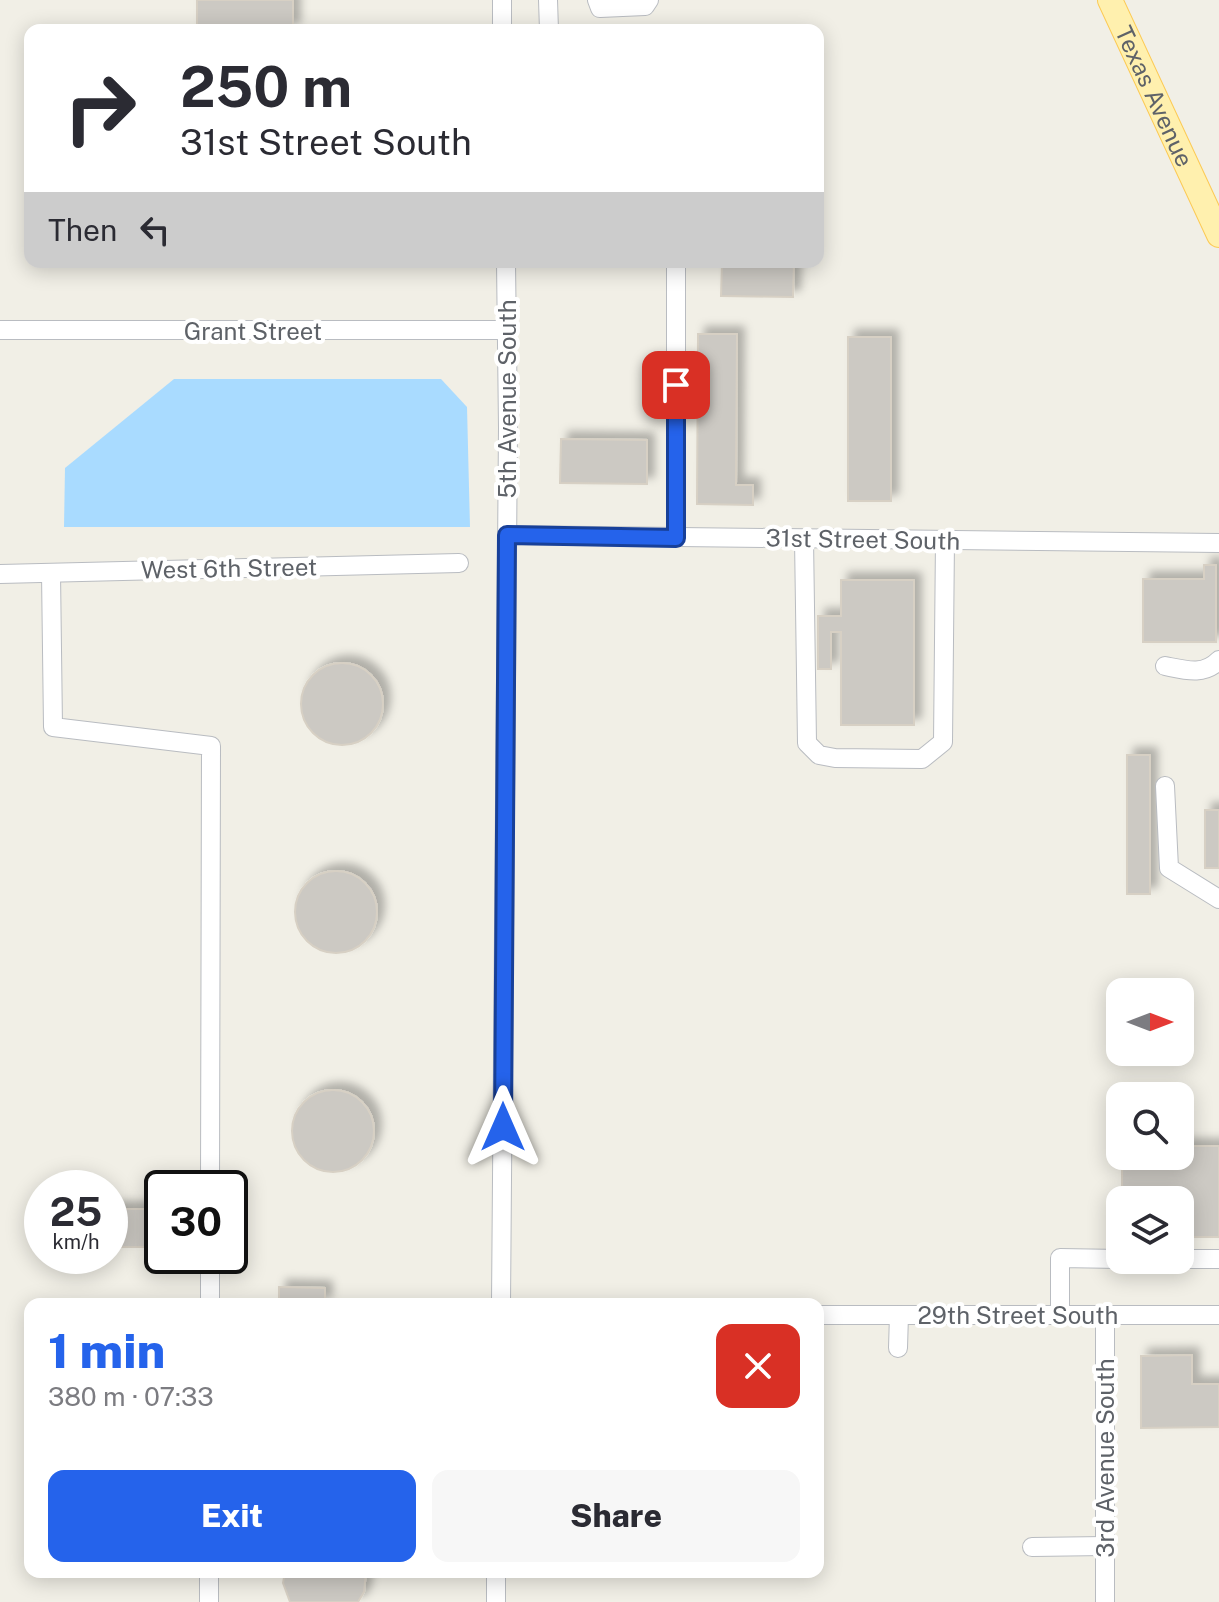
<!DOCTYPE html>
<meta charset="utf-8">
<style>
:root{--surface:#fff;--page:#f7f7f7;--text:#2b2b33;--muted:#7c7c81;--accent:#2563eb}
body{margin:0;font-family:"Public Sans",sans-serif;background:var(--page);color:var(--text);height:100vh;display:flex;flex-direction:column;font-size:30px;white-space:nowrap}
*{box-sizing:border-box;margin:0}
p{font-size:26px;color:var(--muted)}
.icon{flex:none;width:44px;height:44px;fill:none;stroke:currentColor;stroke-width:2;stroke-linecap:round;stroke-linejoin:round}
.map{position:relative;flex:1;overflow:hidden}
.side{position:absolute;left:24px;top:1298px;width:800px;height:280px;display:flex;flex-direction:column;background:var(--surface);border-radius:16px;box-shadow:0 4px 20px #0003}
.side>*{flex:none}
.banner{position:absolute;left:24px;top:24px;width:800px;height:244px;border-radius:16px;box-shadow:0 4px 20px #0003;background:#fff;color:var(--text);overflow:hidden}
.needle{width:52px;rotate:90deg}
.controls{position:absolute;left:1106px;top:978px;display:grid;gap:16px}
.controls a{display:grid;place-items:center;width:88px;height:88px;border-radius:16px;background:var(--surface);box-shadow:0 4px 20px #0003;font-size:40px}
.speed{position:absolute;left:24px;top:1170px;display:flex;gap:16px;font-size:40px;font-weight:700;text-align:center}
.speed>*{display:grid;place-content:center;width:104px;height:104px;border-radius:50%;background:var(--surface);box-shadow:0 4px 20px #0003;line-height:1}
.speed small{font-size:20px;font-weight:400}
.speed .limit{border:4px solid #111;border-radius:12px;background:#fff;color:#111}
.pin{position:absolute;display:grid;place-items:center;width:68px;height:68px;color:#fff;margin:-34px;border-radius:16px;box-shadow:0 4px 12px #0006}
.me{position:absolute;width:88px;margin:-44px;rotate:0deg;stroke-linejoin:round;filter:drop-shadow(0 0 6px #0008)}
.turn{display:flex;align-items:center;gap:28px;height:168px;padding:0 24px;font-size:36px}
.turn .icon{width:104px;height:104px;stroke-width:2.5}
.turn b{display:block;font-size:56px;line-height:68px}
.then{display:flex;align-items:center;height:76px;padding:0 24px;background:#0003;gap:16px;font-size:30px}
.round{display:grid;place-items:center;flex:none;width:84px;height:84px;border-radius:16px;background:var(--page)}
.head{display:flex;align-items:center;justify-content:space-between;height:136px;padding:0 24px}
h1{font-size:48px;font-weight:800;line-height:60px;color:var(--accent)}
.cta{display:flex;gap:16px;margin-top:auto;padding:16px 24px}
.cta a{flex:1;height:92px;border-radius:16px;background:var(--accent);color:#fff;font-size:32px;font-weight:800;line-height:92px;text-align:center}
.cta a+a{background:var(--page);color:var(--text)}
.map>svg:first-child{display:block}
</style>
<div class="map">
<svg width="1219" height="1602" viewBox="0 0 1219 1602">
<defs>
<filter id="shadow"><feDropShadow dx="7" dy="-7" stdDeviation="4" flood-color="#0004"/></filter>
</defs>
<rect width="100%" height="100%" fill="#f1efe6"/>
<path fill="#a9dbff" d="M174,379H441L467,407L470,527H64L65,468Z"/>
<g fill="#ccc9c3" stroke="#d7d0c4" stroke-width="2" filter="url(#shadow)">
<rect x="197" y="0" width="96" height="30"/>
<path d="M722,262H794L793,297L721,296Z"/>
<path d="M698,334H737L736,485H753V505L697,504Z"/>
<rect x="848" y="337" width="43" height="164"/>
<path d="M561,439L647,440V484L560,483Z"/>
<path d="M1204,565H1216V642H1143V579H1204Z"/>
<path d="M841,580H914V725H841V632H831V669H818V616H841Z"/>
<circle cx="342" cy="704" r="41"/>
<rect x="1127" y="755" width="23" height="139"/>
<rect x="1205" y="810" width="14" height="58"/>
<circle cx="336" cy="912" r="41"/>
<circle cx="333" cy="1131" r="41"/>
<path d="M1180,1146H1219V1237H1180V1200H1122V1165H1132V1156H1180Z"/>
<rect x="110" y="1209" width="52" height="38"/>
<path d="M279,1287L325,1288V1304H279Z"/>
<path d="M1192,1355V1384H1219V1427L1141,1428V1356Z"/>
<path d="M285,1572H366L364,1592L358,1602H290L283,1583Z"/>
</g>
<g fill="none" stroke-linecap="round" stroke-linejoin="round">
<g stroke="#b9bcc1" stroke-width="20">
<g id="minor">
<path d="M502,0V30"/>
<path d="M548,0L549,30"/>
<path d="M597,0L600,8L645,6L649,0"/>
<path d="M676,262V538"/>
<path d="M0,330H507"/>
<path d="M507,535L1219,543"/>
<path d="M804,539L807,743L819,755L835,758L922,759L943,742L945,540"/>
<path d="M51,573L53,727L211,746L210,1188"/>
<path d="M0,574L459,563"/>
<path d="M1165,666C1185,670 1204,676 1219,660"/>
<path d="M1165,786L1169,868L1219,899"/>
<path d="M1180,1259H1219"/>
<path d="M210,1304V1256"/>
<path d="M501,1304L508,428L506,262"/>
<path d="M818,1315H1219"/>
<path d="M1060,1315V1258L1120,1259"/>
<path d="M1105,1315V1602"/>
<path d="M898,1348L899,1315"/>
<path d="M1032,1547L1105,1546"/>
<path d="M209,1602V1572"/>
<path d="M496,1602V1572"/>
</g>
</g>
<g stroke="#fcca55" stroke-width="26">
<g id="major">
<path id="s1" d="M1110,0L1219,235"/>
</g>
</g>
<use href="#minor" stroke="#fff" stroke-width="18"/>
<use href="#major" stroke="#fff0ae" stroke-width="24"/>
</g>
<g fill="none" stroke-linecap="round" stroke-linejoin="round">
<g stroke="#184099" stroke-width="20">
<path id="route" d="M503,1127L507,535L676,538V385"/>
</g>
<use href="#route" stroke="#2563eb" stroke-width="14"/>
</g>
<g text-anchor="middle" dominant-baseline="central" stroke-width="8" stroke-linejoin="round" paint-order="stroke">
<g font-size="24" fill="#5e6268" stroke="#fff">
<text stroke="none"><textPath href="#s1" startOffset="106">Texas Avenue</textPath></text>
<text x="253" y="331">Grant Street</text>
<text transform="translate(507 399) rotate(-90)">5th Avenue South</text>
<text transform="translate(863 539) rotate(1)">31st Street South</text>
<text transform="translate(229 568) rotate(-1)">West 6th Street</text>
<text x="1018" y="1315">29th Street South</text>
<text transform="translate(1105 1458) rotate(-90)">3rd Avenue South</text>
</g>
</g>
</svg>
<div class="controls">
<a><svg class="needle" viewBox="-14 -14 28 28"><path d="M0-13l5 13h-10z" fill="#e53935"/><path d="M0 13l5-13h-10z" fill="#7c7c81"/></svg></a>
<a><svg class="icon" aria-label="search" viewBox="0 0 24 24"><circle cx="10" cy="10" r="6"/><path d="M15 15l6 6"/></svg></a>
<a><svg class="icon" aria-label="layers" viewBox="0 0 24 24"><path d="M12 4l9 5-9 5-9-5zM3 14l9 5 9-5"/></svg></a>
</div>
<div class="speed"><div>25<small>km/h</small></div><div class="limit">30</div></div>
<div class="pin" style="left:676px;top:385px;background:#d93025"><svg class="icon" aria-label="arrive" viewBox="0 0 24 24"><path d="M6 21V4h12l-3 4 3 4H6"/></svg></div>
<svg class="me" style="left:503px;top:1127px" viewBox="-20 -20 40 40"><path d="M0-17L14 15 0 8-14 15z" fill="#2563eb" stroke="#fff" stroke-width="4"/></svg>
<div class="banner">
<div class="turn"><svg class="icon" aria-label="right" viewBox="0 0 24 24"><path d="M7 20v-9h11M14 6l5 5-5 5"/></svg><div><b>250 m</b>31st Street South</div></div>
<div class="then">Then<svg class="icon" aria-label="left" viewBox="0 0 24 24"><path d="M17 20v-9H6M10 6l-5 5 5 5"/></svg></div>
</div>
<section class="side">
<div class="head"><div><h1>1 min</h1><p>380 m · 07:33</p></div><a class="round" style="background:#d93025;color:#fff"><svg class="icon" aria-label="close" viewBox="0 0 24 24"><path d="M6 6l12 12M18 6L6 18"/></svg></a></div>
<div class="cta"><a>Exit</a><a>Share</a></div>
</section>
</div>
